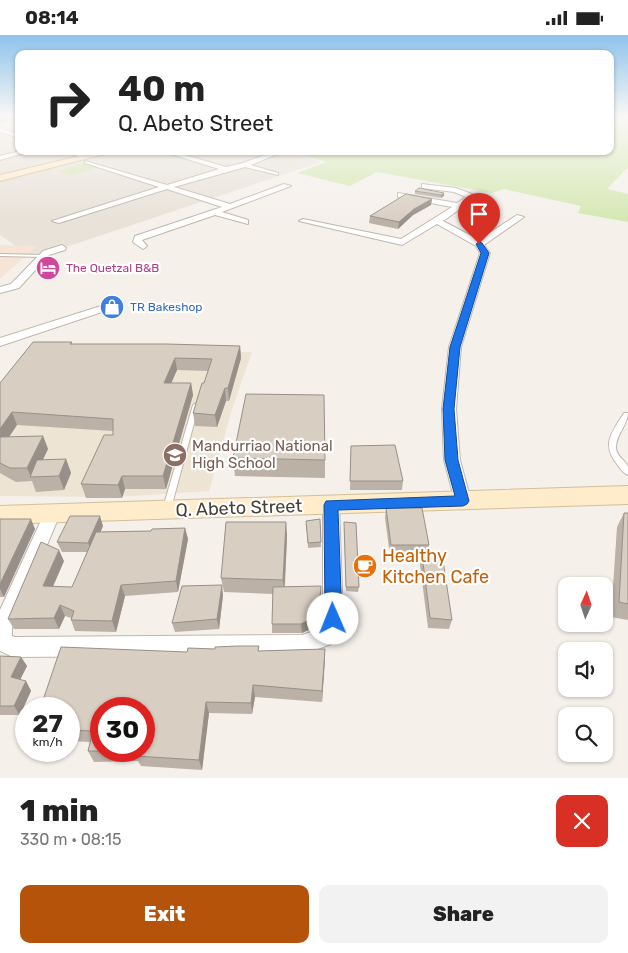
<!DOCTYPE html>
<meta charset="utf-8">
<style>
:root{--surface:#fff;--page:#f2f2f2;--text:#222;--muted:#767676;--accent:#b45309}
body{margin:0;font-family:Rubik,sans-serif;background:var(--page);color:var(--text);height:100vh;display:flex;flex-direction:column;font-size:19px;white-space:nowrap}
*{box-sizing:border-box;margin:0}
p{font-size:16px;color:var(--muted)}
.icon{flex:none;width:28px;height:28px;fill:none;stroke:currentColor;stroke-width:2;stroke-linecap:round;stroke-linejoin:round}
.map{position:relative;height:743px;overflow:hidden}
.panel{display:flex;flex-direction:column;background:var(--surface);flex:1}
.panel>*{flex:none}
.hud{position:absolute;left:15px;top:15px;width:599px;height:105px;border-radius:10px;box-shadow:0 1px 4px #0004;background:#fff;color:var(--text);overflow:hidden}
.needle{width:32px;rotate:3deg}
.controls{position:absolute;left:558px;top:542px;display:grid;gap:10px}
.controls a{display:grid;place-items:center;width:55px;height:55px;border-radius:10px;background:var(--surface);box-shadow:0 1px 4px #0004;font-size:25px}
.speed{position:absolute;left:15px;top:662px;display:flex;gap:10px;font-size:25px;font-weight:700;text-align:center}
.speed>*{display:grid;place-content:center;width:65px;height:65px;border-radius:50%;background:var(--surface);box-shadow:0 1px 4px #0004;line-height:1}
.speed small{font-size:12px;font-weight:400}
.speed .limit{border:8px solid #d22;background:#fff;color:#111}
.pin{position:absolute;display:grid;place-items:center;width:42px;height:42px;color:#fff;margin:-51px -21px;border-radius:50% 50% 50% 0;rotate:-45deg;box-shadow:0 0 5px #0007}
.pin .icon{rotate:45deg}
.me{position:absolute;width:55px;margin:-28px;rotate:359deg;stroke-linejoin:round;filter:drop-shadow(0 0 4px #0008)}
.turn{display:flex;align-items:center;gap:18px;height:105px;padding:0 20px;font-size:22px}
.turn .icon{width:65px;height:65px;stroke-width:2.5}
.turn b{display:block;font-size:35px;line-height:42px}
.round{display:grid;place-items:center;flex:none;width:52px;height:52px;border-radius:10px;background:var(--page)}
.summary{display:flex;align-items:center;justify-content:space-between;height:85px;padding:0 20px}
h1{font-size:30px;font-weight:800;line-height:38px}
.action{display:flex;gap:10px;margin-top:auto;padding:10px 20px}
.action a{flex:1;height:58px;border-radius:10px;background:var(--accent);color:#fff;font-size:20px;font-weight:800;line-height:58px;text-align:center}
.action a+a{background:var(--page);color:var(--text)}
.status{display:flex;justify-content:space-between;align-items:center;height:35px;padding:0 25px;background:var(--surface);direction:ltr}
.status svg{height:14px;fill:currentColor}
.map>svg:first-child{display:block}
</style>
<div class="status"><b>08:14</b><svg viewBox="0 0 49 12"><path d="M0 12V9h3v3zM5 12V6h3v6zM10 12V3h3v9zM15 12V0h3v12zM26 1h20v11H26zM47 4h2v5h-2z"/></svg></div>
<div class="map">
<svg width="628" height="743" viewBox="0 0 628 743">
<rect width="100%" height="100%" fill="#f5f0ea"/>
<path fill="#e8e2d8" d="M0,82H19V116H296L291,118L321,127L33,223L0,200Z"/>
<path fill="#f6e5d6" d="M0,210L37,211L0,244Z"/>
<path fill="#ede4d4" d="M31,317H252L232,374L209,456L116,462L0,461V360Z"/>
<g fill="#d5e8b3">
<path d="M610,82H628V134H626L607,154L628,159V187L578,178L581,171L504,154L492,158L377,137L350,151L297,138L326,127L294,118L301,116H610Z"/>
<path d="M87,128L100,132L71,140L58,136Z"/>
</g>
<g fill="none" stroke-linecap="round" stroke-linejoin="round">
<g stroke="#c0b7ac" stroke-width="2">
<g id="lane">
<path d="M0,219L43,220L45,221L43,222L0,221Z"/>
<path d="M196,368L199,370L171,473L170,475L167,476L164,475L163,473L193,370Z"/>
<path d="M624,378H628C628,390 616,399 616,412C616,422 625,424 628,432C628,432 628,439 628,440C623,438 620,433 617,429C601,409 612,397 624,378Z"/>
</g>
</g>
<g stroke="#c0b7ac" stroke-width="2">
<g id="street">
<path d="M0,93L19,99V103L0,97Z"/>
<path d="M20,116H31L0,125V121Z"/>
<path d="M64,116H74L89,122L86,124Z"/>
<path d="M161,116H171L226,132L243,128L267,119L262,116L275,118V120L251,130L278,138V140L245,132L174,152L230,169L284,149L291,151L222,177L248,185V189L215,180L142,205L147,211L143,214L133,207L135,201L222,172L167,154L59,188L52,186L159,152L85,128V126L167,150L219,134Z"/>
<path d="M422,149L456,153L472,159L473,165L443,186L479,205L517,180L524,182L484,210L490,218L461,312L456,374L460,425L471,466L469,470L463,472L457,470L455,466L444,425L442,374L449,312L480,218L476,211L437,189L402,210L299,186L303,184L401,204L452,172L398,162V158L457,168L466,162L454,157L422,153Z"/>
<path d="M62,210L66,213L65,215L49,220L19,253L0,258V252L11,249L43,216Z"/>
<path d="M104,270L109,273L108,275L0,311V303Z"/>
<path d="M331,464L337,466L339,470L343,584L331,609L302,620L13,622L0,616V575L44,479L46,474L52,473L58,474L60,479L12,593V601L15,602L302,600L317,595L323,583V470L325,466Z"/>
</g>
</g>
<g stroke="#d4bf9a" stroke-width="2">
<g id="secondary">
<path d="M100,116H116L0,146V140Z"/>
<path d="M628,451V469L0,489V471Z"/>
</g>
</g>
<use href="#lane" fill="#fff" fill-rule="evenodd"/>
<use href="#street" fill="#fff" fill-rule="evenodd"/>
<use href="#secondary" fill="#feecca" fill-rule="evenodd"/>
</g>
<g fill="#bbb1a7" fill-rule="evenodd">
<path d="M419,153L444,161L441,163L415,159V156Z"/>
<path d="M432,164L431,170L413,180L398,194L369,188L370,181Z"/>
<path d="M72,307V309L240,311L241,323L229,366H226L217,392L195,391L193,378L208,336L177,335L171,348H191L193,360L166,454H125L122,463H86L81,449L113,400V396L17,390L9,402L43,401L48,414L43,425L66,424L71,438L64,455L36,457L32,446L16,447L0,438V348Z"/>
<path d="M351,411L403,446L402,455H350Z"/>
<path d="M233,423L325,425V443L235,441Z"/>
<path d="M386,473L429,510L427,520H390L385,483Z"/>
<path d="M624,478H628V585L611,582L617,492Z"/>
<path d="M0,484L35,494L4,562H0Z"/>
<path d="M320,484L321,512L308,513L306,486Z"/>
<path d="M286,487L287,502L285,552L319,586L317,591L302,598H272V589L273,559L224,557L221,543Z"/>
<path d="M103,491L100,497L151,496L185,493L188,504L178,557L125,561L116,597L75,596L71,585V583L65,581L59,594H14L8,584L64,526L53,552H72L87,517H62L57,507Z"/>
<path d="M344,492L359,552L358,557L346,556Z"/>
<path d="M422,520L452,585L449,594L428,593L420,530Z"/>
<path d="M223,560L219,594L175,597L172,588Z"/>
<path d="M215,614L259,616L325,614L322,667L255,662L252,679L209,678L202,735L141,731L138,726L94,727L88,716L90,707L69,706V674L187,617ZM144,674V716H101Z"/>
<path d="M0,621L21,622L27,631L20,645L26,646L31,656L20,680H0Z"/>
</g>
<g fill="#989088">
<path d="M8,82H19V84L0,88V83Z"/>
<path d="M444,158V161L441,163V160Z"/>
<path d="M432,164L431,170L413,180L398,194L399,187L414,174Z"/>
<path d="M240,311L241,323L229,366L228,353Z"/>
<path d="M175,323L177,335L166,360L164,348Z"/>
<path d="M191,348L193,360L166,454L163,441Z"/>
<path d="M225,353L226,366L217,392L215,380Z"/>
<path d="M12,377L17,390L0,415V394Z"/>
<path d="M43,401L48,414L34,442H31L27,433Z"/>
<path d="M66,424L71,438L64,455L59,441Z"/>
<path d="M122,441L125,454L122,463L118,450Z"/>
<path d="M100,481L103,491L92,518L88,508Z"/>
<path d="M31,484L35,494L4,562L0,554V549Z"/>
<path d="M286,487L287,502L284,559L283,545Z"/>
<path d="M185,493L188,504L178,557L176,546Z"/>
<path d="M59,515L64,526L48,562L43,551Z"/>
<path d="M121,550L125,561L116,597L112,586Z"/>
<path d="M222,550L223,560L219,594L217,584Z"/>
<path d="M320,561L319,586L317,591L302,598L301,589Z"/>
<path d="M60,570L65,581L59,594L54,583Z"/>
<path d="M325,614V625L322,667V656Z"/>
<path d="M21,622L27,631L17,651L11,642Z"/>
<path d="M26,646L31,656L20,680L14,671Z"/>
<path d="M253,650L255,662L252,679L251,668Z"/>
<path d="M206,667L209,678L202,735L199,725Z"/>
</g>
<g fill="#d9cec2" stroke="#989088">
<path d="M419,153L444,158L441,160L415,156Z"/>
<path d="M406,159L432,164L414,174L399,187L370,181Z"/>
<path d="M33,307H72L70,309H166L240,311L228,353H225L215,380L193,378L202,348H204L212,324L175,323L164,348H191L163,441H122L118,450L81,449L104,400H113V384L12,377L0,394V348Z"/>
<path d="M246,359L324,360L325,425L233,423Z"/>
<path d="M43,401L27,433H10L0,428V402Z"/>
<path d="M395,410L403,446H350L351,411Z"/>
<path d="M66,424L59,441L30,442L37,425Z"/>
<path d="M386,473H422L429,510H391Z"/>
<path d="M624,478H628V569L619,567Z"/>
<path d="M70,481H100L88,508L57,507Z"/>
<path d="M0,484H31L0,549Z"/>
<path d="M320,484L321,507L308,508L306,486Z"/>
<path d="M226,487H286L283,545L221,543Z"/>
<path d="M344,487L356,488L359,552H346Z"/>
<path d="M185,493L176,546L121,550L112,586L71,585L74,576L60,570L54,583L8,584L41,507L59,515L43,551L72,552L96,497L151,496L152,494Z"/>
<path d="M442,519L452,585L430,583L422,520Z"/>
<path d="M222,550L217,584L172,588L182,551Z"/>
<path d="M321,551L319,577L317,581L301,589H272L273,552Z"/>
<path d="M237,611H259L258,616L325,614L322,656L253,650L251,668L206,667L199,725L136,721L137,716H144V674H101V716H88L93,696L69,695V674H40L61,612L187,617L188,613L215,614V612Z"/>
<path d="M0,621L21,622L11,642L26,646L14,671H0Z"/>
</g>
<linearGradient id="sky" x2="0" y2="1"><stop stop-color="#8ec3eb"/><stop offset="0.44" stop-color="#faf8f6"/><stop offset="1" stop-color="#faf8f6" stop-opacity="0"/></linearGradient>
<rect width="628" height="186" fill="url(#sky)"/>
<path fill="#1a73e8" stroke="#114b97" d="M479,207L482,208L489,218L460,312L454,374L458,425L469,466L467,469L463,471L338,475L342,584L339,589L333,592L327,589L325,584L324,470L326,466L455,461L445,425L443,374L450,312L481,218L476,209Z"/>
<defs>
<g id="hotel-disc" transform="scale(1.25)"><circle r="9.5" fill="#d1479c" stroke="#fff"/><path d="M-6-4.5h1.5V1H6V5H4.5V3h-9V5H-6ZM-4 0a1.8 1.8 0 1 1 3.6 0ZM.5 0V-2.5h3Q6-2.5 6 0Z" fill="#fff"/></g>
<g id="shop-disc" transform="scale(1.25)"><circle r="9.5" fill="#3f7fe0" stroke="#fff"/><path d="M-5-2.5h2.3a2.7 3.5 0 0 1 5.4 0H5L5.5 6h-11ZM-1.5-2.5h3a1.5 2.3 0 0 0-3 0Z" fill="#fff"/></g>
<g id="school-disc" transform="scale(1.25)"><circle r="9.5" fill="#8d6e63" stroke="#fff"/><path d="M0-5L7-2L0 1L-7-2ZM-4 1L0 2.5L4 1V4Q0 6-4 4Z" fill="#fff"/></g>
<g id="cafe-disc" transform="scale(1.25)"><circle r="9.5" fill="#e8710a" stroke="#fff"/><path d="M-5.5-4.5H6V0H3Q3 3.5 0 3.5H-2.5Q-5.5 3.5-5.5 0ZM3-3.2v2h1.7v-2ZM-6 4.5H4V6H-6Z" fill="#fff"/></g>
</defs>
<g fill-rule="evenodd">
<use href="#hotel-disc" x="48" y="233"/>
<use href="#shop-disc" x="112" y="272"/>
<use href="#school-disc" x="175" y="420"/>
<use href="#cafe-disc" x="365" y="531"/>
</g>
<g text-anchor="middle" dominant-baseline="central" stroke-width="4.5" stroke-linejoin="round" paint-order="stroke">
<g font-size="12" fill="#b23c85" stroke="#fff" text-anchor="start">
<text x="66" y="233">The Quetzal B&amp;B</text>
</g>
<g font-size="12" fill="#366cbe" stroke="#fff" text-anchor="start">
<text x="130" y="272">TR Bakeshop</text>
</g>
<g font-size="15" fill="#785e54" stroke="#fff" text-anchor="start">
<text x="192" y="411">Mandurriao National<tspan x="192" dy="17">High School</tspan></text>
</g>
<g font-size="18" fill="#484038" stroke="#fff">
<text transform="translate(239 473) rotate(-2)">Q. Abeto Street</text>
</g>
<g font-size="18" fill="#c56008" stroke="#fff" text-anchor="start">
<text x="382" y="521">Healthy<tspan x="382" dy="21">Kitchen Cafe</tspan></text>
</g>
</g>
</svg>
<div class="controls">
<a><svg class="needle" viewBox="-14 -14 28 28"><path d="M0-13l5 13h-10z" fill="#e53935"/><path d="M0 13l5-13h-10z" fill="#767676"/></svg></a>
<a><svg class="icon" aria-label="sound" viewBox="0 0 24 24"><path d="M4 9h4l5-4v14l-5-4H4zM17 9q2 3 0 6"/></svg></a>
<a><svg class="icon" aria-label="search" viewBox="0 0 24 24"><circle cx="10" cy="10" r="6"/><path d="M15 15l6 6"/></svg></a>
</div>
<div class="speed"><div>27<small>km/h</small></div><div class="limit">30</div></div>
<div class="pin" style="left:479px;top:209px;background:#d93025"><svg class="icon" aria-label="arrive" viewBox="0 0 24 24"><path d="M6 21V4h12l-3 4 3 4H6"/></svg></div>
<svg class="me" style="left:333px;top:584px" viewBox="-20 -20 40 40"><circle r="19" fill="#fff"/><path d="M0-13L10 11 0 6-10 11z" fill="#1a73e8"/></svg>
<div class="hud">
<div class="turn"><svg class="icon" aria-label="right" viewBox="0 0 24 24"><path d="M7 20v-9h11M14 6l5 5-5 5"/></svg><div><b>40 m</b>Q. Abeto Street</div></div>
</div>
</div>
<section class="panel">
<div class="summary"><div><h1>1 min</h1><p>330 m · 08:15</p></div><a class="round" style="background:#d93025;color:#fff"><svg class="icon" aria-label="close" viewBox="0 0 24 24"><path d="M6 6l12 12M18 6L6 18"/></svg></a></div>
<div class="action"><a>Exit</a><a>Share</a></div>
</section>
